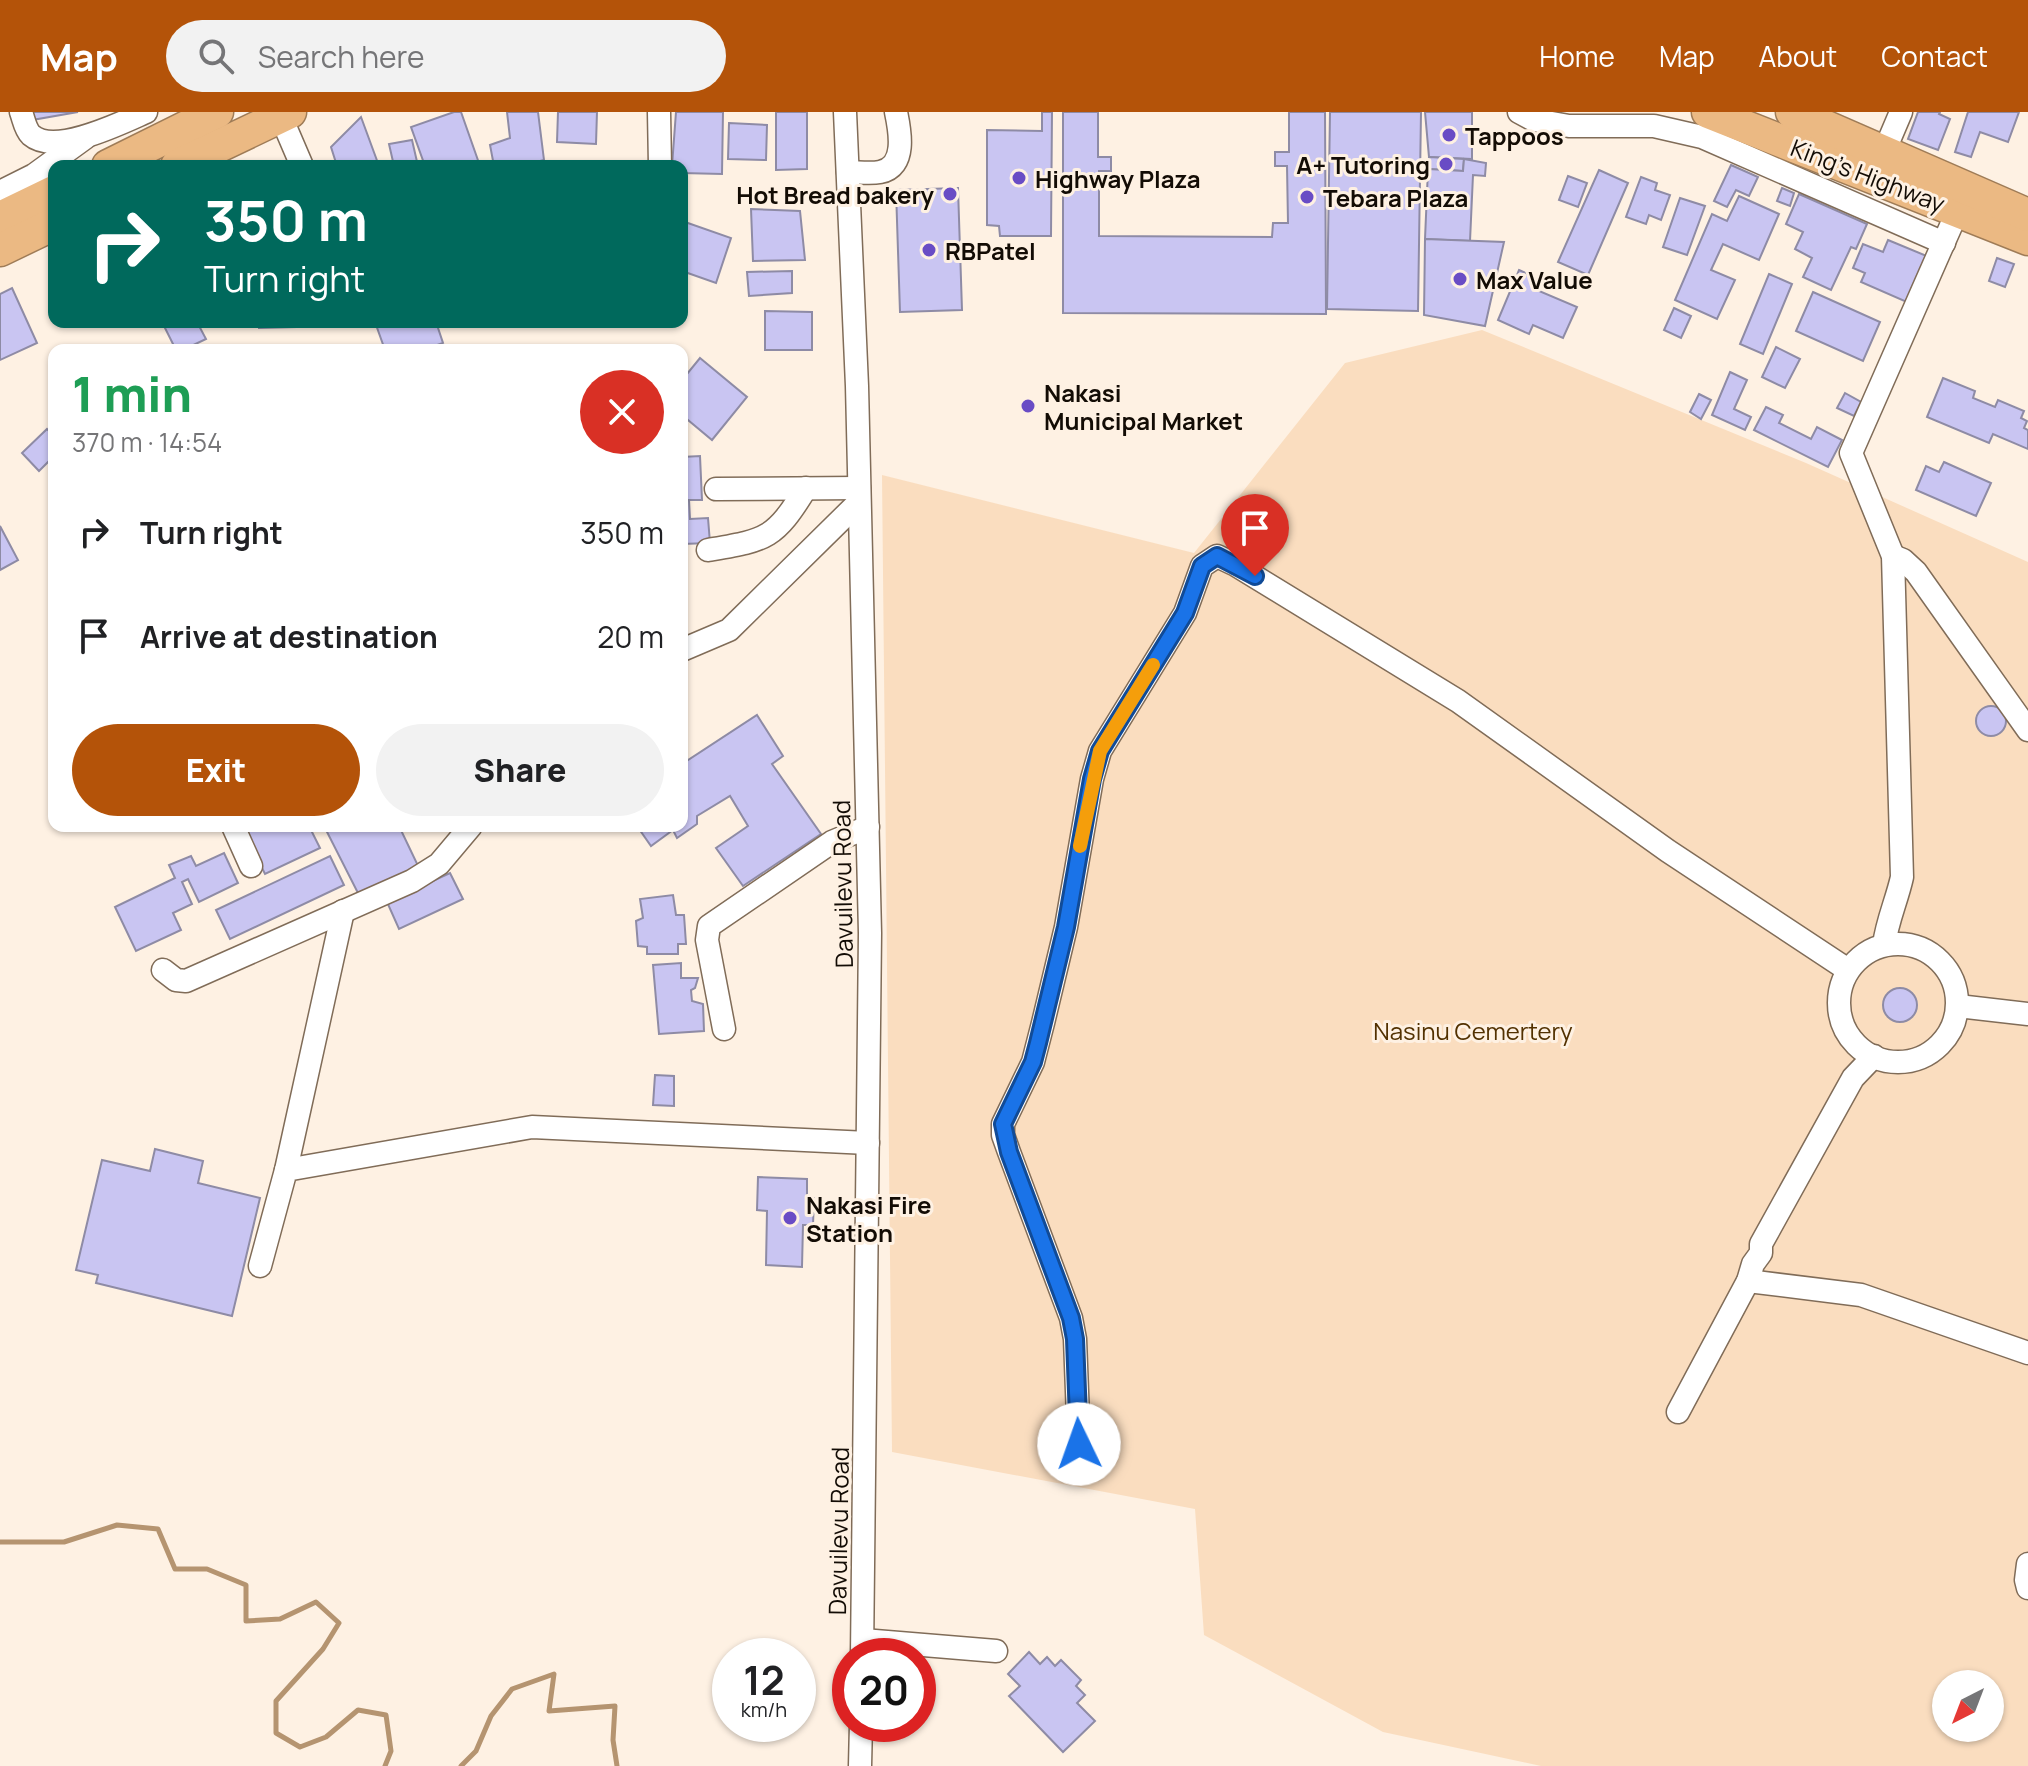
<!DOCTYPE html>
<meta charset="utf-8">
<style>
:root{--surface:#fff;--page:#f2f2f2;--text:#202124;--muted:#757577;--accent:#b45309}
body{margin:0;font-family:Manrope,sans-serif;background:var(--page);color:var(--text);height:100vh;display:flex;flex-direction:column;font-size:30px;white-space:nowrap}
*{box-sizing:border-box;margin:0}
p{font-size:26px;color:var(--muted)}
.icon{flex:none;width:44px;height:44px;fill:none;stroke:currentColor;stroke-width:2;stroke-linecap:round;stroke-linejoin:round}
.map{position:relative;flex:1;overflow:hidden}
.details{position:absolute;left:48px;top:232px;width:640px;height:488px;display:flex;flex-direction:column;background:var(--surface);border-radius:16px;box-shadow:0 2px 6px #0004}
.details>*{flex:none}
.top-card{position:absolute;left:48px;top:48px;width:640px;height:168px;border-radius:16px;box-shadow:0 2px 6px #0004;background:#00695c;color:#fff;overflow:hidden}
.needle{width:52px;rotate:222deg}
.controls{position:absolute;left:1932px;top:1558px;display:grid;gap:16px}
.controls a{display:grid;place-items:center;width:72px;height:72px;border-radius:50%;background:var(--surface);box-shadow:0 2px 6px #0004;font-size:40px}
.speed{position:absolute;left:712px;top:1526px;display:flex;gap:16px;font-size:40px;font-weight:700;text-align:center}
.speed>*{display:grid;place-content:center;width:104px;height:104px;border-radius:50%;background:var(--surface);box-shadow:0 2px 6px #0004;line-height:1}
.speed small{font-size:20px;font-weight:400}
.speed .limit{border:12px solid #d22;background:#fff;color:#111}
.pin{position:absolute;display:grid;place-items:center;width:68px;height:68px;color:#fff;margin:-82px -34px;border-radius:50% 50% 50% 0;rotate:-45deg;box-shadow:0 0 8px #0007}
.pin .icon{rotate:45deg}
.me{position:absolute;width:88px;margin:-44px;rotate:357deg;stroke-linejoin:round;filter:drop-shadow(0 0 6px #0008)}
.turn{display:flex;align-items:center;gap:28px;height:168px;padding:0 24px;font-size:36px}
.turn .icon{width:104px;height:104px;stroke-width:2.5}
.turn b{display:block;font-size:56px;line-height:68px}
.round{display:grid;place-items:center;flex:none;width:84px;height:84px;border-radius:42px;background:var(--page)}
.summary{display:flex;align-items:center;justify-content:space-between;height:136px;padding:0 24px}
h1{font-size:48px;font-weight:800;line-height:60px;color:#1e9e55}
.primary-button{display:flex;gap:16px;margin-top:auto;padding:16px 24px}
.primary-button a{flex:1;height:92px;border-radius:48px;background:var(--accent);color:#fff;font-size:32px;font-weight:800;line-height:92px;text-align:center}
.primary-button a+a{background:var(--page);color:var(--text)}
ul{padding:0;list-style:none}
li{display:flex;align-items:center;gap:24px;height:104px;padding:0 24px}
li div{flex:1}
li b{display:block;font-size:30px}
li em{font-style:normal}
header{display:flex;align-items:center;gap:48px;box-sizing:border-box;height:112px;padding:0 40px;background:var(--accent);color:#fff}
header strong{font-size:38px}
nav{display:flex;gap:44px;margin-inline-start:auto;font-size:28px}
.search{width:560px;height:72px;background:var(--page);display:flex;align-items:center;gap:20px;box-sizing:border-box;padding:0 28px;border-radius:44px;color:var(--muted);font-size:30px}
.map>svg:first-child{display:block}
</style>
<header>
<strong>Map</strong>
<div class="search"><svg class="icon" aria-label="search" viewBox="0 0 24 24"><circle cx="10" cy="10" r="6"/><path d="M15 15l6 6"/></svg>Search here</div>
<nav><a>Home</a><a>Map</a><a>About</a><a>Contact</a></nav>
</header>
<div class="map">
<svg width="2028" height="1654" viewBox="0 0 2028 1654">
<rect width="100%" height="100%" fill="#fef1e3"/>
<path fill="#faddbf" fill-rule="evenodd" d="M1482,218L1806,351L2028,450V1654H1541L1383,1620L1204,1523L1195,1397L892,1340L882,363L1194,441L1345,251ZM1946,1572H1990V1616H1946Z"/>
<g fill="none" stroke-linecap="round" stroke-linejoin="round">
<g stroke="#b59470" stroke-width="5">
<path d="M0,1430H64L117,1413L158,1417L175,1457H207L246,1473V1509L280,1507L316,1490L339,1511L323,1537L276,1589V1621L300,1635L326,1625L358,1598L386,1603L391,1639L385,1654"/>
<path d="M461,1654L476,1639L491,1604L512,1577L554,1562L549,1599L615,1594L613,1628L617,1654"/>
</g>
</g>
<g fill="#c9c5f2" stroke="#8e8ba5" stroke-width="2">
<path d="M30,0H78L32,8Z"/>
<path d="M454,0H461L480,54H425L411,15Z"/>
<path d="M507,0H538L544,48L521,54H494L490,33L510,26Z"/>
<path d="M558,0H597L596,32L557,30Z"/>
<path d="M676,0H723L722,62L682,61V54H672Z"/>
<path d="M776,0H807V57L776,58Z"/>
<path d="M1042,0H1052L1051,124H1000L999,114L987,113V18L1042,19Z"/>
<path d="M1063,0H1098V45H1111V59H1099V124L1272,125L1273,111H1288L1287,54H1275V40H1289V0H1325L1326,202L1063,201Z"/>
<path d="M1330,0H1421L1418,199L1327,197Z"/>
<path d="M1425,0H1472V47L1429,45Z"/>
<path d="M1918,0H1940L1939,2L1950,7L1938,38L1908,27Z"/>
<path d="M1968,0H2019L2008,30L1980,20L1971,45L1955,40Z"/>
<path d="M361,5L379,54H337L331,35Z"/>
<path d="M729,11L767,13L766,48L728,47Z"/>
<path d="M412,28L418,54H394L389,32Z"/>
<path d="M1429,45L1464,47L1463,59L1428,57Z"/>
<path d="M1464,47L1486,51L1485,64L1473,63L1470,129L1425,127L1428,57L1463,59Z"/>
<path d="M1731,53L1758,65L1749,84L1736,78L1727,95L1714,89Z"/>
<path d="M1599,58L1628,71L1588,163L1558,150Z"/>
<path d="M1568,64L1587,71L1578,95L1559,88Z"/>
<path d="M1641,65L1657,71L1655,78L1670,83L1661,108L1649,103L1646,112L1626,105Z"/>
<path d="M958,76L962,198L900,200L896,78Z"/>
<path d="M1782,76L1794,81L1790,94L1777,89Z"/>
<path d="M1799,82L1867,112L1856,137L1851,135L1831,178L1803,165L1812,146L1795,137L1803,120L1786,112Z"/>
<path d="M1739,84L1779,102L1759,148L1723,132L1711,158L1735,168L1717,207L1675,188L1712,102L1727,109Z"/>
<path d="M1680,86L1705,94L1687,143L1663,135Z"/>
<path d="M751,97L800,99L805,148L753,149Z"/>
<path d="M685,110L731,126L716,171L682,159V119Z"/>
<path d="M1425,127L1504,130L1485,214L1424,203Z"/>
<path d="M1888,128L1929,145L1909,191L1861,170L1865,161L1853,156L1863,132L1883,140Z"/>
<path d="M1997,146L2014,152L2005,175L1989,169Z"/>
<path d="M1519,158L1543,169L1539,179L1577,195L1563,226L1533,213L1529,222L1498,208Z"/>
<path d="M792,159V181L749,184L747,160Z"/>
<path d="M1769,162L1792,172L1763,242L1740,232Z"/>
<path d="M12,176L37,231L0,248V182Z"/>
<path d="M1813,180L1880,210L1863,249L1796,219Z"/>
<path d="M1674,196L1691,204L1681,226L1664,218Z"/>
<path d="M765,199L812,200V238H765Z"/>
<path d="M162,210H197L206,227L183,238H176Z"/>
<path d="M259,210H335V214L259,216Z"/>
<path d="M375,210H436L443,231L423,238H385Z"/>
<path d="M1776,235L1800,247L1785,276L1762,265Z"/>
<path d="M700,246L747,285L712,328L682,303V268Z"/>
<path d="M1730,260L1747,268L1734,297L1751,305L1745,318L1712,303Z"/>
<path d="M1943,266L1975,279L1973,286L1995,295L1998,288L2024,299L2021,306L2027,309L2024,316L2028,318V337L1993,322L1989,331L1927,305Z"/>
<path d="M1845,281L1861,290L1854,304L1837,296Z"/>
<path d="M1699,282L1711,288L1701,307L1690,300Z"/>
<path d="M1766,295L1783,303L1779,311L1811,327L1817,315L1842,328L1828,355L1754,318Z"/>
<path d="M47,317L54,324V344L39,359L22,341Z"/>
<path d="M700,344L702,388H689L690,407L708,406L710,431L682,432V345Z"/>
<path d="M1944,350L1991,371L1976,404L1916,378L1926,354L1939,360Z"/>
<path d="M0,414L18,448L0,458Z"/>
<circle cx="1991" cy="609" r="15"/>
<path d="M757,603L783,644L772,652L821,722L743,774L716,736L748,714L730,684L697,704V712L677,726L673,718L651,734L637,714H682V652Z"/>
<path d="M245,714H309L320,736L265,762L242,715Z"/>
<path d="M324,714H399L421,760L362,789Z"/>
<path d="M224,741L238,771L199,790L188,767L182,770L192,792L173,801L181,818L136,839L115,795L175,766L169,753L191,744L196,754Z"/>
<path d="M330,744L344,773L230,827L216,798Z"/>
<path d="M450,761L463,787L399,817L387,790Z"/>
<path d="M673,783L676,803H684L686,832H678V842H647V835L638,834L636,809L643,806L640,787Z"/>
<path d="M681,851V866H698L695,876L691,878L692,889L703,892L704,919L659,922L653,853Z"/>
<circle cx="1900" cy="893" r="17"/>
<path d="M655,963L674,964V994L653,993Z"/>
<path d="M155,1037L203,1049L198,1071L260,1086L232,1204L96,1171L98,1163L76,1158L102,1048L150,1059Z"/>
<path d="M758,1065L807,1067V1086H814L813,1113H803L802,1155L766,1153L767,1099L757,1098Z"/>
<path d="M1029,1540L1040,1552L1047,1545L1055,1554L1061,1548L1081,1568L1076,1574L1085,1583L1077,1591L1095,1609L1063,1640L1009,1584L1020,1574L1008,1562Z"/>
</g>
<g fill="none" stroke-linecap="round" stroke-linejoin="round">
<g stroke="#806c58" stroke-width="25">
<g id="minor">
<path d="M21,0C24,8 25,17 31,23C55,44 121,11 146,0"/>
<path d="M659,0L660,54"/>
<path d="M845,0L857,274L870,821L862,1544"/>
<path d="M1519,0L1534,8L1569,14H1654L1702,25L1944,131"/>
<path d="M281,5L302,54"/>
<path d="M1884,40L1901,0"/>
<path d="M848,60C858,60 870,62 880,60C907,55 900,19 896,0"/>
<path d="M0,80L34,63L85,26"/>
<path d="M716,377L859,376"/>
<path d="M708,438C766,428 774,428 806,376"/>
<path d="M1893,444L1903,448L1916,460L2028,618"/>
<path d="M682,538L729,518L859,390"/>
<path d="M233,714L251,754"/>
<circle cx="1898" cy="891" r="59"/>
<path d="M1884,833C1887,809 1897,788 1902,765L1893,444L1851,341L1958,98"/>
<path d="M163,858L176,868L186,869L412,769L439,752L471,714"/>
<path d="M1958,894L2028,902"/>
<path d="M724,917L707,828L709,814L832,730L868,715"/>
<path d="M286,1058L343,799"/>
<path d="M260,1154L286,1058L532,1015L868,1031"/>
<path d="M1748,1169L1861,1183L2028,1241"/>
<path d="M1678,1300L1748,1169L1753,1152L1761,1141V1132L1853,966L1874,944"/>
<path d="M1093,1355L1083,1345L1079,1332L1075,1227L1071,1206L1009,1040L1003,1023V1012L1033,950L1043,911L1066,815L1092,667L1100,639L1185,501L1202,454L1217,444L1236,453L1458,589L1668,739L1848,858"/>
<path d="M2028,1452L2026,1468L2028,1476"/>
<path d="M863,1528L996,1539"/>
<path d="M860,1654L861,1612"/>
</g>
</g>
<g stroke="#9f7c57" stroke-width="35">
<g id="highway">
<path d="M1708,0L2028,127"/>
<path d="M1792,0L2028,103"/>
<path d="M108,54L217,0"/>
<path d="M177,54L290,0"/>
<path d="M0,106L54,80"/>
<path d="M0,138L54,112"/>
</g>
</g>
<use href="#minor" stroke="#fff" stroke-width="22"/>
<use href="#highway" stroke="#ebb983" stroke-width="32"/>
</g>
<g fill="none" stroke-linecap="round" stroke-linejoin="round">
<g stroke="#114b97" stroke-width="20">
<path id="route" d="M1079,1332L1075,1227L1071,1206L1009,1040L1003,1012L1033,950L1038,931L1066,815L1092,667L1100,639L1185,501L1202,454L1217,444L1255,464"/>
</g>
<use href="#route" stroke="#1a73e8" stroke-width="14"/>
<path stroke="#f59e0b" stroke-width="14" d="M1080,734L1100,639L1153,553"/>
</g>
<g fill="#694cc5" stroke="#fef1e3" stroke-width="3">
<circle cx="1449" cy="23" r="8"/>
<circle cx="1446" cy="52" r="8"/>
<circle cx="1019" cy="66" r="8"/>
<circle cx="950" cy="82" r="8"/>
<circle cx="1307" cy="85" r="8"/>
<circle cx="929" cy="138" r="8"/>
<circle cx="1460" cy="167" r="8"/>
<circle cx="1028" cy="294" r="8"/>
<circle cx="790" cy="1106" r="8"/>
</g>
<g text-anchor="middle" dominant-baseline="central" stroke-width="6" stroke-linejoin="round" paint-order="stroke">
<g font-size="24" font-weight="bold" fill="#130c05" stroke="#fef1e3" text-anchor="start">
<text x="1465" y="23">Tappoos</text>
<text x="1430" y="52" text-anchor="end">A+ Tutoring</text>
<text x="1035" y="66">Highway Plaza</text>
<text x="934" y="82" text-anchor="end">Hot Bread bakery</text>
<text x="1323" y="85">Tebara Plaza</text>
<text x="945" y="138">RBPatel</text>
<text x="1476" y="167">Max Value</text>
<text x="1044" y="280">Nakasi<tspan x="1044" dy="28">Municipal Market</tspan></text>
<text x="806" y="1092">Nakasi Fire<tspan x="806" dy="28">Station</tspan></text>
</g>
<g font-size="24" fill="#130c05" stroke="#fef1e3">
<text transform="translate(1868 63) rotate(21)">King's Highway</text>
<text transform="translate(842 772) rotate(-91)">Davuilevu Road</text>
<text transform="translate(838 1419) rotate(-89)">Davuilevu Road</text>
</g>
<g font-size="24" fill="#523101" stroke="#fef1e3">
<text x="1473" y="918">Nasinu Cemertery</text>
</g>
</g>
</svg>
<div class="controls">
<a><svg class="needle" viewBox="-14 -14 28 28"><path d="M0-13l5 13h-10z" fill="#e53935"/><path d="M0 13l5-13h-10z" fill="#757577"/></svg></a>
</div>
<div class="speed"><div>12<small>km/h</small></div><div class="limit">20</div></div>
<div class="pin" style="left:1255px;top:464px;background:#d93025"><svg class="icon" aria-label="arrive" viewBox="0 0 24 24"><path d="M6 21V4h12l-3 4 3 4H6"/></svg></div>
<svg class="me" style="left:1079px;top:1332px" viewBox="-20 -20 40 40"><circle r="19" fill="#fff"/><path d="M0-13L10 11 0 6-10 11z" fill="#1a73e8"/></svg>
<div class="top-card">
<div class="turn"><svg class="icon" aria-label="right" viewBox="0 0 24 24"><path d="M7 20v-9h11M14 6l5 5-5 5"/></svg><div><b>350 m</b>Turn right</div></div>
</div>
<section class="details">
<div class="summary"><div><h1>1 min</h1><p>370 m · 14:54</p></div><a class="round" style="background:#d93025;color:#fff"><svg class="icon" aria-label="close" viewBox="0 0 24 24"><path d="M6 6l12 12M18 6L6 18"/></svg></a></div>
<ul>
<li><svg class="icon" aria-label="right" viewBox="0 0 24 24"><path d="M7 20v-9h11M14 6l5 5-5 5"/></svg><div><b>Turn right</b></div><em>350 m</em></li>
<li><svg class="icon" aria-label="arrive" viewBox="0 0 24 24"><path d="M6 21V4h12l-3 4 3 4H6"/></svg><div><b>Arrive at destination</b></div><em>20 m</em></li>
</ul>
<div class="primary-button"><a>Exit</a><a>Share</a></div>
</section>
</div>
